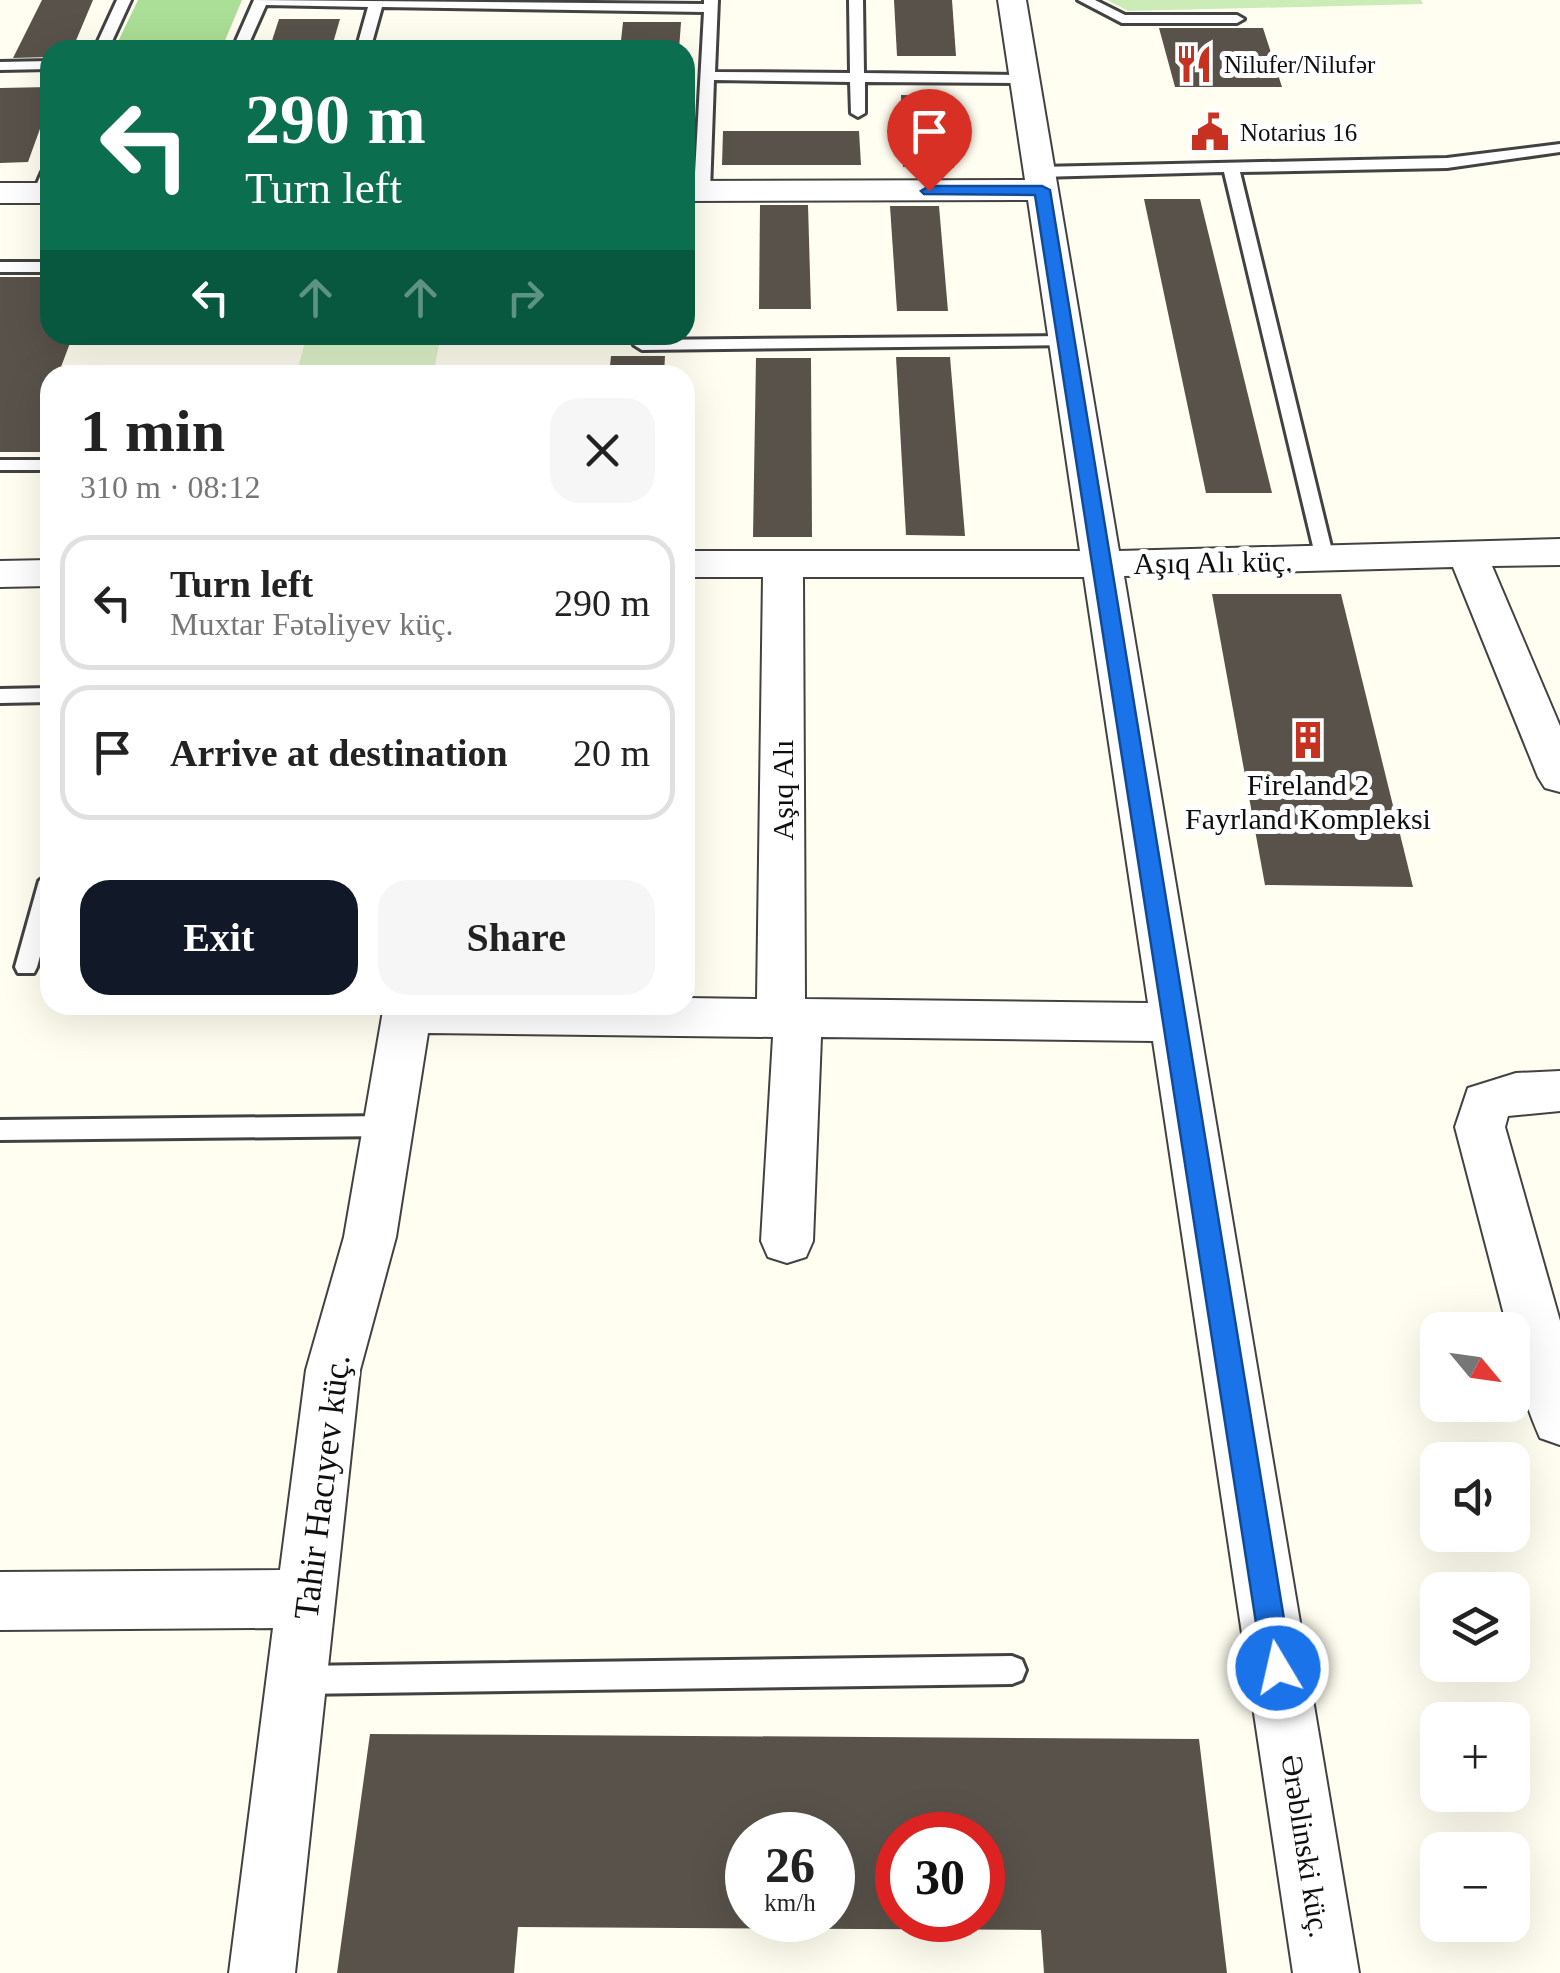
<!DOCTYPE html>
<meta charset="utf-8">
<style>
:root{--surface:#fff;--page:#f6f6f6;--text:#222;--muted:#767676;--line:#e0e0e0;--accent:#111827}
body{margin:0;font-family:"Times New Roman",serif;background:var(--page);color:var(--text);height:100vh;display:flex;flex-direction:column;font-size:38px;white-space:nowrap}
*{box-sizing:border-box;margin:0}
p{font-size:32px;color:var(--muted)}
.icon{flex:none;width:55px;height:55px;fill:none;stroke:currentColor;stroke-width:2;stroke-linecap:round;stroke-linejoin:round}
.map{position:relative;flex:1;overflow:hidden}
.drawer{position:absolute;left:40px;top:365px;width:655px;height:650px;display:flex;flex-direction:column;background:var(--surface);border-radius:30px;box-shadow:0 10px 40px #0002}
.drawer>*{flex:none}
.top-card{position:absolute;left:40px;top:40px;width:655px;height:305px;border-radius:30px;box-shadow:0 10px 40px #0002;background:#0b6e4f;color:#fff;overflow:hidden}
.needle{width:65px;rotate:119deg}
.fabs{position:absolute;left:1420px;top:1312px;display:grid;gap:20px}
.fabs a{display:grid;place-items:center;width:110px;height:110px;border-radius:20px;background:var(--surface);box-shadow:0 10px 40px #0002;font-size:50px}
.speed{position:absolute;left:725px;top:1812px;display:flex;gap:20px;font-size:50px;font-weight:700;text-align:center}
.speed>*{display:grid;place-content:center;width:130px;height:130px;border-radius:50%;background:var(--surface);box-shadow:0 10px 40px #0002;line-height:1}
.speed small{font-size:25px;font-weight:400}
.speed .limit{border:15px solid #d22;background:#fff;color:#111}
.pin{position:absolute;display:grid;place-items:center;width:85px;height:85px;color:#fff;margin:-102px -42px;border-radius:50% 50% 50% 0;rotate:-45deg;box-shadow:0 0 10px #0007}
.pin .icon{rotate:45deg}
.me{position:absolute;width:110px;margin:-55px;rotate:351deg;stroke-linejoin:round;filter:drop-shadow(0 0 8px #0008)}
.turn{display:flex;align-items:center;gap:35px;height:210px;padding:0 40px;font-size:45px}
.turn .icon{width:130px;height:130px;stroke-width:2.5}
.turn b{display:block;font-size:70px;line-height:85px}
.lanes{display:flex;align-items:center;height:95px;padding:0 40px;background:#0003;justify-content:center;gap:50px;direction:ltr}
.lanes .off{opacity:.35}
.round{display:grid;place-items:center;flex:none;width:105px;height:105px;border-radius:30px;background:var(--page)}
.headline{display:flex;align-items:center;justify-content:space-between;height:170px;padding:0 40px}
h1{font-size:60px;font-weight:800;line-height:75px}
.primary-button{display:flex;gap:20px;margin-top:auto;padding:20px 40px}
.primary-button a{flex:1;height:115px;border-radius:30px;background:var(--accent);color:#fff;font-size:40px;font-weight:800;line-height:115px;text-align:center}
.primary-button a+a{background:var(--page);color:var(--text)}
ul{padding:0;list-style:none}
li{display:flex;align-items:center;gap:30px;height:135px;margin:0 20px 15px;padding:0 20px;border:5px solid var(--line);border-radius:30px}
li div{flex:1}
li b{display:block;font-size:38px}
li em{font-style:normal}
.map>svg:first-child{display:block}
</style>
<div class="map">
<svg width="1560" height="1973" viewBox="0 0 1560 1973">
<rect width="100%" height="100%" fill="#fffef0"/>
<path fill="#cbecb7" d="M1107,0H1421L1423,4L1128,11Z"/>
<path fill="#abde96" d="M138,0H242L221,50H114Z"/>
<path fill="#def3ca" d="M307,335H441L433,375H296Z"/>
<g fill="#58524a" fill-rule="evenodd">
<path d="M42,0H93L72,50H50V57L13,58Z"/>
<path d="M894,0H952L956,56H897Z"/>
<path d="M279,19H340L331,50H269Z"/>
<path d="M623,22H681L679,50H620Z"/>
<path d="M1159,28H1263L1282,87H1175Z"/>
<path d="M50,87V101L28,162L0,163V88Z"/>
<path d="M901,95L951,96L954,168L903,167Z"/>
<path d="M723,131H859L861,165H722Z"/>
<path d="M1144,199H1200L1272,493H1206Z"/>
<path d="M760,205H808L811,309H759Z"/>
<path d="M890,206H939L948,311H897Z"/>
<path d="M0,277H50V335H73L58,375H50V397L41,421H50V452H0Z"/>
<path d="M611,356H665L664,375H609Z"/>
<path d="M896,357H950L965,536L906,535Z"/>
<path d="M756,358H811L812,537H753Z"/>
<path d="M1212,594H1341L1413,887L1265,885Z"/>
<path d="M370,1734L1199,1739L1227,1973H1044L1041,1930L518,1927L514,1973H337ZM748,1835H832V1920H748ZM898,1835H982V1920H898Z"/>
</g>
<g fill="none" stroke-linecap="round" stroke-linejoin="round">
<g stroke="#424242" stroke-width="6">
<g id="service">
<path d="M117,0H131L108,50H94Z"/>
<path d="M254,0L704,4V0H718L715,72L850,73L849,0H863L864,73L1024,75L1031,79L1024,83L865,82V113L858,117L851,113L850,82L714,80L710,191L702,196L694,191L704,12L382,7L370,50H356L368,7L266,5L246,50H232Z"/>
<path d="M1078,0H1095L1125,15H1237L1244,19L1237,23H1122Z"/>
<path d="M50,61V69L0,70V62Z"/>
<path d="M1560,144V152L1447,168L1240,172L1334,559L1325,565L1316,559L1224,172L1039,177L1031,172L1039,167L1447,158Z"/>
<path d="M50,167L49,193L36,196L33,193L42,172Z"/>
<rect x="0" y="262" width="50" height="10"/>
<path d="M1066,336L1074,341L1072,345L642,350L634,345L642,340Z"/>
<rect x="0" y="460" width="50" height="10"/>
<path d="M50,688V702L0,703V689Z"/>
<path d="M50,873V920L37,967L34,973H18L15,967L39,881Z"/>
<path d="M388,1116L396,1119L400,1126L396,1133L388,1136L0,1140V1120Z"/>
<path d="M1012,1656L1022,1660L1026,1670L1022,1680L1012,1684L298,1694L288,1690L284,1680L288,1670L298,1666Z"/>
</g>
</g>
<g stroke="#424242" stroke-width="4">
<g id="minor">
<path d="M998,0H1026L1119,551L1560,539V565L1492,566L1560,726V792L1545,788L1538,777L1453,567L1124,576L1359,1973H1293L1153,1041L821,1037L813,1241L806,1257L787,1263L768,1257L761,1241L773,1037L428,1033L396,1237L360,1370L295,1973H229L273,1628L0,1630V1572L280,1570L306,1370L344,1237L384,1005H685V998L757,999L763,577H685V551H1080L1028,200L685,201V181L1025,180ZM803,577H1084L1148,1003L805,999Z"/>
<rect x="0" y="183" width="50" height="20"/>
<path d="M50,560V586L0,587V561Z"/>
<path d="M1560,1071V1111L1508,1116L1505,1127L1560,1321V1445L1540,1438C1526,1406 1512,1365 1512,1330H1508L1455,1127L1468,1088L1516,1073Z"/>
</g>
</g>
<use href="#service" fill="#fff" fill-rule="evenodd"/>
<use href="#minor" fill="#fff" fill-rule="evenodd"/>
</g>
<path fill="#1a73e8" stroke="#114b97" stroke-width="2.5" d="M929,186H1042L1050,190L1292,1668L1288,1679L1278,1683L1267,1679L1263,1668L1035,195L924,194L921,191Z"/>
<defs>
<g id="restaurant-bare" transform="scale(3)"><path d="M-5-6h1v4h1v-4h1v4h1v-4h1v5L-1.5 .5V6h-2V.5L-5-1ZM5-6V6H3V1.5H1.5Q1.5-4 5-6Z" fill="#c7311f" stroke="#fff" stroke-width="2.5" paint-order="stroke"/></g>
<g id="civic-bare" transform="scale(3)"><path d="M-.6-6.5H3V-4.5H.6V-3L4-1V1h2V6H-6V1h2V-1L-.6-3ZM-1.2 2.5V6h2.4V2.5Z" fill="#c7311f" stroke="#fff" stroke-width="2.5" paint-order="stroke"/></g>
<g id="building-bare" transform="scale(3)"><path d="M-4-6H4V6H1V3H-1V6H-4ZM-2.5-4.3h1.7v1.8h-1.7ZM.8-4.3h1.7v1.8H.8ZM-2.5-1h1.7V.8h-1.7ZM.8-1h1.7V.8H.8Z" fill="#c7311f" stroke="#fff" stroke-width="2.5" paint-order="stroke"/></g>
</defs>
<g fill-rule="evenodd">
<use href="#restaurant-bare" x="1194" y="64"/>
<use href="#civic-bare" x="1210" y="132"/>
<use href="#building-bare" x="1308" y="740"/>
</g>
<g text-anchor="middle" dominant-baseline="central" stroke-width="10" stroke-linejoin="round" paint-order="stroke">
<g font-size="25" fill="#0f0f0f" stroke="#fff" text-anchor="start">
<text x="1224" y="64">Nilufer/Nilufər</text>
<text x="1240" y="132">Notarius 16</text>
</g>
<g font-size="30" fill="#0f0f0f" stroke="#fff">
<text transform="translate(1213 562) rotate(-1)">Aşıq Alı küç.</text>
<text transform="translate(782 790) rotate(-90)">Aşıq Alı</text>
<text transform="translate(1306 1846) rotate(81)">Ərəblinski küç.</text>
</g>
<g font-size="30" fill="#0f0f0f" stroke="#fff">
<text x="1308" y="784">Fireland 2<tspan x="1308" dy="34">Fayrland Kompleksi</tspan></text>
</g>
<g font-size="35" fill="#0f0f0f" stroke="#fff">
<text transform="translate(322 1487) rotate(-83)">Tahir Hacıyev küç.</text>
</g>
</g>
</svg>
<div class="fabs">
<a><svg class="needle" viewBox="-14 -14 28 28"><path d="M0-13l5 13h-10z" fill="#e53935"/><path d="M0 13l5-13h-10z" fill="#767676"/></svg></a>
<a><svg class="icon" aria-label="sound" viewBox="0 0 24 24"><path d="M4 9h4l5-4v14l-5-4H4zM17 9q2 3 0 6"/></svg></a>
<a><svg class="icon" aria-label="layers" viewBox="0 0 24 24"><path d="M12 4l9 5-9 5-9-5zM3 14l9 5 9-5"/></svg></a>
<a>+</a>
<a>−</a>
</div>
<div class="speed"><div>26<small>km/h</small></div><div class="limit">30</div></div>
<div class="pin" style="left:929px;top:191px;background:#d93025"><svg class="icon" aria-label="arrive" viewBox="0 0 24 24"><path d="M6 21V4h12l-3 4 3 4H6"/></svg></div>
<svg class="me" style="left:1278px;top:1668px" viewBox="-20 -20 40 40"><circle r="17" fill="#1a73e8" stroke="#fff" stroke-width="3"/><path d="M0-11L8 9 0 5-8 9z" fill="#fff"/></svg>
<div class="top-card">
<div class="turn"><svg class="icon" aria-label="left" viewBox="0 0 24 24"><path d="M17 20v-9H6M10 6l-5 5 5 5"/></svg><div><b>290 m</b>Turn left</div></div>
<div class="lanes"><svg class="icon" aria-label="left" viewBox="0 0 24 24"><path d="M17 20v-9H6M10 6l-5 5 5 5"/></svg><svg class="icon off" aria-label="ahead" viewBox="0 0 24 24"><path d="M12 20V5M6 11l6-6 6 6"/></svg><svg class="icon off" aria-label="ahead" viewBox="0 0 24 24"><path d="M12 20V5M6 11l6-6 6 6"/></svg><svg class="icon off" aria-label="right" viewBox="0 0 24 24"><path d="M7 20v-9h11M14 6l5 5-5 5"/></svg></div>
</div>
<section class="drawer">
<div class="headline"><div><h1>1 min</h1><p>310 m · 08:12</p></div><a class="round"><svg class="icon" aria-label="close" viewBox="0 0 24 24"><path d="M6 6l12 12M18 6L6 18"/></svg></a></div>
<ul>
<li><svg class="icon" aria-label="left" viewBox="0 0 24 24"><path d="M17 20v-9H6M10 6l-5 5 5 5"/></svg><div><b>Turn left</b><p>Muxtar Fətəliyev küç.</p></div><em>290 m</em></li>
<li><svg class="icon" aria-label="arrive" viewBox="0 0 24 24"><path d="M6 21V4h12l-3 4 3 4H6"/></svg><div><b>Arrive at destination</b></div><em>20 m</em></li>
</ul>
<div class="primary-button"><a>Exit</a><a>Share</a></div>
</section>
</div>
